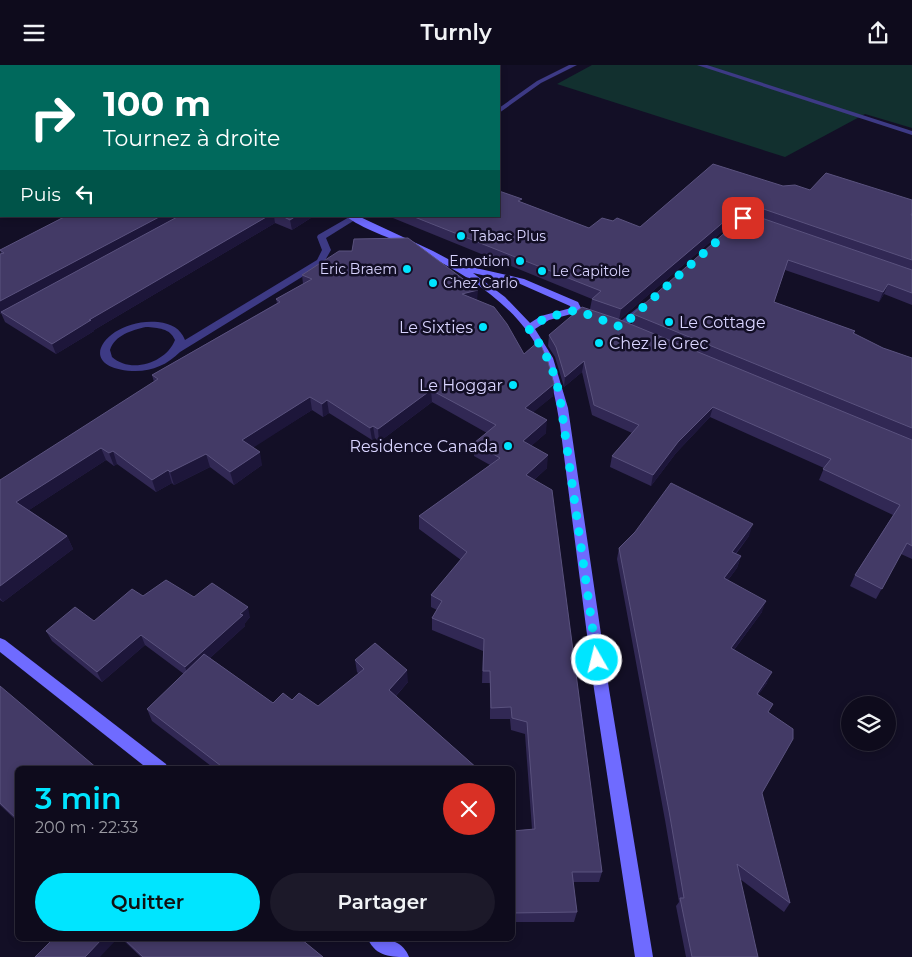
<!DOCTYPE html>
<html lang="fr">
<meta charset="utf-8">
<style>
:root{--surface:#0e0b1c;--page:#1c1929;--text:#f1f3f6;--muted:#9b9ba3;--line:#2e2b3b;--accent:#00e5ff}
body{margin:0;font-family:Montserrat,sans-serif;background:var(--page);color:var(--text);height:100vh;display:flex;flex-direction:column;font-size:19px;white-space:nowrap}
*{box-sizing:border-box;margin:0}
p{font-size:16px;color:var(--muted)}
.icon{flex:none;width:28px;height:28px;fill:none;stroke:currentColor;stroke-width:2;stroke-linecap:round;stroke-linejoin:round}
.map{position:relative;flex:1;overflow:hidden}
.sheet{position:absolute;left:15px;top:701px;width:500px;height:175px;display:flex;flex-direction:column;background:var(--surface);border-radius:8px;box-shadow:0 2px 8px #0003,0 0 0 1px var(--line)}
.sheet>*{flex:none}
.hud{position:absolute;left:0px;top:0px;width:500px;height:152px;box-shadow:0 2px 8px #0003,0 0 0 1px var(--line);background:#00695c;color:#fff;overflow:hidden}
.buttons{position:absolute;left:841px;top:631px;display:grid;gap:10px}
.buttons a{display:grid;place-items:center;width:55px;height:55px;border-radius:50%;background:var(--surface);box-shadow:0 2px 8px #0003,0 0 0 1px var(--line);font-size:25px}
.pin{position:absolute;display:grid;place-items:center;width:42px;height:42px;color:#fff;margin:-21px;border-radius:10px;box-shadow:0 2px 8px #0006}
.me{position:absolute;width:55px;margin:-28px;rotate:352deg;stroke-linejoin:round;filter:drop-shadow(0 0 4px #0008)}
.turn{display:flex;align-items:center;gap:18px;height:105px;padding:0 20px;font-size:22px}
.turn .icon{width:65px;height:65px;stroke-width:2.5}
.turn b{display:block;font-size:35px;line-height:42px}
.then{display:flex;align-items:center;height:48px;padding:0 20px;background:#0003;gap:10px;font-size:19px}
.round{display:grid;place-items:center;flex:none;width:52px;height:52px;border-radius:26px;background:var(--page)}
.headline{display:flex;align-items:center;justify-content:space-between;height:85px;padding:0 20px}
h1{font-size:30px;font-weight:600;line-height:38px;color:var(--accent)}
.primary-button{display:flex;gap:10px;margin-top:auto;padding:10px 20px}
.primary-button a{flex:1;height:58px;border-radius:30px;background:var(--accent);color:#111;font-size:20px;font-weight:600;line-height:58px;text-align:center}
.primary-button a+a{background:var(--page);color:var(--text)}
header{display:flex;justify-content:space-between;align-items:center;height:65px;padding:0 20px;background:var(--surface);font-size:22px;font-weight:600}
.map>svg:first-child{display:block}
</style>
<header><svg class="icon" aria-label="menu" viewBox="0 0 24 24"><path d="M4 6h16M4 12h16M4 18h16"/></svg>Turnly<svg class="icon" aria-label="share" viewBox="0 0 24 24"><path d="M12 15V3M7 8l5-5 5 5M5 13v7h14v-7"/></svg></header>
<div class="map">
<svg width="912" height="892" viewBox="0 0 912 892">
<rect width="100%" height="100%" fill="#130f26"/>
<path fill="#12302f" d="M592,0H912V63L865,49L785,92L557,19Z"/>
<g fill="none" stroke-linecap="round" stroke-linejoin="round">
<g fill="#3d3a85" fill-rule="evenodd">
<path d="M569,0H577L541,18L499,48V43L537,16Z"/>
<path d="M697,0H707L912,66V70Z"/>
<path d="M351,151L358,153L326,173L331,185L323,199L180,287C167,300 151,307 132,306C70,302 109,252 158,257C172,259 180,263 185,275L317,195L322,185L317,172L318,170ZM146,262C158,263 170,263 175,275C166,298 131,309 112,292L110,285C115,270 132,265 146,262Z"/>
<path d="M645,237L650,240L648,242L625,263H617V259Z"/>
</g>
<g fill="#6f6bff" fill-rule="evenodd">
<path d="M346,151H358L433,186L463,202L467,201L524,214L578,237L581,243L598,252L593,255L575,248L549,255L535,264L553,293L568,343L609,624L653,892H635L594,624L560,360C556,337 552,314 543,293C519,240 463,207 411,182C393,174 360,163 346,151ZM473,208L518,218L570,241L571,243L541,251L530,258L505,232Z"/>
<path d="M0,573L5,575L166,699L168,704H148L0,587Z"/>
<path d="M368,874C385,873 402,874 409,892C391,892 376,892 368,874Z"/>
</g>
</g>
<g fill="#312854" fill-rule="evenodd">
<path d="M783,121L810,125L912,135V240L884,229L879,237L785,205L774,237L855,266L854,269L883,283L912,293V494L901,489L876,534L850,521L855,510L893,450L819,415L824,403L710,352L676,388L651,421L610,402L612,391L632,368L592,350L582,307L564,322L555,292L548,281L549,270L590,244L592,234L388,151H499L521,137L589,163L613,156L640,162ZM744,148L746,149L633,249L632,260L619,255Z"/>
<path d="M66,151H314L292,165L275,158L94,265V266L56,289L5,257L1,248L0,249V189H1L0,185Z"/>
<path d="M302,210L478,235L524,289L554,319L553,331L533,347L546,368L531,381L547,403L534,415L602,807L599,817H573L577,847L574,857H512V766L532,764L525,669L511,665L510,654H490V618H482L483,586L432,565V553L437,545L431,542V530L461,495L419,464V451L490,400L474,391V378L487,368L432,337L379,377L375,373L372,375L329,348L323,352L312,345L253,382L262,400L234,420L210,402L174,420L172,418L156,427L117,399L114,401L106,395L29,445L67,471L73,484L3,537L0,535V415L154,317L152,310L277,238L276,234L303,219Z"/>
<path d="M749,471L736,489L741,491L737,503L728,515L762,547L734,585L767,618L758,630L769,648L762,729L790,838L784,847L740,814L758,892H686L676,841L679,837L665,755L617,494L619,483Z"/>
<path d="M143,531L194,532L250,552L245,558V561L210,593L273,638L292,635L318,641L359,609L357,607L355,595L408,617L396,631L478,704H215L152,656L147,644L184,609L145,580L102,617L52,576L46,566L94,556Z"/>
<path d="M0,621L18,704V757L0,740Z"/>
<path d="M122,874H301L323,892H141Z"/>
</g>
<g fill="#1d163a">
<path d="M475,0H490L488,1H472Z"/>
<path d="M1,116V127L0,128V117Z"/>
<path d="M746,138L744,148L619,255L621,244Z"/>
<path d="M161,151H182L1,247V248L0,249V236Z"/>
<path d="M268,151H274L275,158L94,265V266L56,289L52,279L89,255Z"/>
<path d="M296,151H314L292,165L290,155Z"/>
<path d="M888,219L884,229L879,237L883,227Z"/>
<path d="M478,225L477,237L462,229Z"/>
<path d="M584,296L582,307L564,322L565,312Z"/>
<path d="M554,319L553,331L524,355L525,343Z"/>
<path d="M431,325L432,337L379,377L378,364Z"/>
<path d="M310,332L312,345L245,388L242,375Z"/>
<path d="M327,335L329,348L323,352L322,339Z"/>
<path d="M713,342L710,352L676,388L651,421L653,410L678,377Z"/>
<path d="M547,355L546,368L522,389L523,376Z"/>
<path d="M373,361L375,373L372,375L370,363Z"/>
<path d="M101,383L106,395L23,449L16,437Z"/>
<path d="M113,386L117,399L114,401L109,388Z"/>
<path d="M260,387L262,400L234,420L230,407Z"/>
<path d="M206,389L210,402L174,420L170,407Z"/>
<path d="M548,390L547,403L525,423L526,410Z"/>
<path d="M168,405L172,418L156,427L152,415Z"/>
<path d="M753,459L749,471L728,498L732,487Z"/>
<path d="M67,471L73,484L3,537L0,533V521Z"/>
<path d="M741,491L737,503L721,524L724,513Z"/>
<path d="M766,536L762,547L727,594L731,583Z"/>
<path d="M248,542L250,552L245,558V561L189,612L185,602Z"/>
<path d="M141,570L145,580L102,617L97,607Z"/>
<path d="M407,605L408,617L390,637L389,625Z"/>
<path d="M772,607L767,618L752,639L757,629Z"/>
<path d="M102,874H117L100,892H85Z"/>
</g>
<g fill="#433a66" stroke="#5a527e">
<path d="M0,0H213L218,1H1V116L0,117Z"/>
<path d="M335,0H370L374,1H332Z"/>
<path d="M423,0H475L472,1H421Z"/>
<path d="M713,99L783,121L795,120L810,125L826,108L912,135V148L911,150H912V195L746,138L621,244L592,234L601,226L412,151H499V126L522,134L518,136L589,163L602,153L613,156L617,153L640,162Z"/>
<path d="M747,148L912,205V228L888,219L883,227L788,195L774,237L855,266L853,268L883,283L912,293V363L633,249Z"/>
<path d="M66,151H161L0,236V189L4,188L0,185Z"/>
<path d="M179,151H268L89,255H91L52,279L1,247Z"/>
<path d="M282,151H296L290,155Z"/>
<path d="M408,173L478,225L462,229L494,242L507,259L524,289L539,276L548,297L554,319L525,343L547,355L523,376L548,390L526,410L552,425L602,807H572L577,847L512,848V766L535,764L527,657L512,653L511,642L491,643L490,606H483L484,574L432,553L442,536L431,530L467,487L419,451L500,393L474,378L496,360L431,325L378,364L373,361L370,363L327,335L322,339L310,332L242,375L260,387L230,407L206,389L170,407L168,405L152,415L113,386L109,388L101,383L16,437L67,471L0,521V415L158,314L152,310L280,237L276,234L312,214L302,210L339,186H352L354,174Z"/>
<path d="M582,242L618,254L912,375V481L907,478L882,524L855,510L900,440L823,404L831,394L713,342L678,377L653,410L612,391L639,360L594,340L584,296L565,312L556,282L549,270Z"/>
<path d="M671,418L753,459L732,487L741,491L724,513L766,536L731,583L772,607L757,629L773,639L768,647L793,664V674L762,728L790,838L737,799L758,892H692L680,833H684L669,746L619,483L635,467Z"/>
<path d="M166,515L194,532L212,518L248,542L240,549L243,550L185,602L141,570L97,607L46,566L75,542L94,556L132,524L143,531Z"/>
<path d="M375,578L407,605L389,625L478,704H225L147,644L204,589L273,638L283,628L292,635L299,628L318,641L364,604L355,595Z"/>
<path d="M0,621L98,704H18V755L0,738Z"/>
<path d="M53,874H102L85,892H35Z"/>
<path d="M124,874H301L323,892H143Z"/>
</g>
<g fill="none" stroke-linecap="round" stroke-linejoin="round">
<path stroke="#00e5ff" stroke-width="9" stroke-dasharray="0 16.2" d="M597,595L560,333C555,306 545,285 529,264L545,253L576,245L621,262L743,153"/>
</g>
<g fill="#00e5ff" stroke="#130f26" stroke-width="2">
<circle cx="461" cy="171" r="5"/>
<circle cx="520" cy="196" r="5"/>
<circle cx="407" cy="204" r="5"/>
<circle cx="542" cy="206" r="5"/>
<circle cx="433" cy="218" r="5"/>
<circle cx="669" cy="257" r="5"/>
<circle cx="483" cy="262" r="5"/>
<circle cx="599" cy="278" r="5"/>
<circle cx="513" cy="320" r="5"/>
<circle cx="508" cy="381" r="5"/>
</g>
<g text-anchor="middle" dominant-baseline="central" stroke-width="5" stroke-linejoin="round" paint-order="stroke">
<g font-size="14" fill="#d9d4ff" stroke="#130f26" text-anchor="start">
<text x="471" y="171">Tabac Plus</text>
<text x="510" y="196" text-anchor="end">Emotion</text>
<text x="397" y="204" text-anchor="end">Eric Braem</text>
<text x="552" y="206">Le Capitole</text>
<text x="443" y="218">Chez Carlo</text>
</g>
<g font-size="16" fill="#d9d4ff" stroke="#130f26" text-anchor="end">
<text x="679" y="257" text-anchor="start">Le Cottage</text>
<text x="473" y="262">Le Sixties</text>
<text x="609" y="278" text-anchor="start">Chez le Grec</text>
<text x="503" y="320">Le Hoggar</text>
<text x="498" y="381">Residence Canada</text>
</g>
</g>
</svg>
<div class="buttons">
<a><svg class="icon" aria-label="layers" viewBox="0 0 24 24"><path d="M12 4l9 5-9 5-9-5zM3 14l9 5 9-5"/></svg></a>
</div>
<div class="pin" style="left:743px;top:153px;background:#d93025"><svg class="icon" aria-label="arrive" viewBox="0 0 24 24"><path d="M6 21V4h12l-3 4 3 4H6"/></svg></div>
<svg class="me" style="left:597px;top:595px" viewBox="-20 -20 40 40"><circle r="17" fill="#00e5ff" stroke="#fff" stroke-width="3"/><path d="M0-11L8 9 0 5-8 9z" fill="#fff"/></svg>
<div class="hud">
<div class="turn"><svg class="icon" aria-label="right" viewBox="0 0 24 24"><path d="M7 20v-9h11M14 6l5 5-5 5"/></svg><div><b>100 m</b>Tournez à droite</div></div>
<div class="then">Puis<svg class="icon" aria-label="left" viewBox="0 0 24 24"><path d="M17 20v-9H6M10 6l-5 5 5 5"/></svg></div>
</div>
<section class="sheet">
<div class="headline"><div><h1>3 min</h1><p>200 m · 22:33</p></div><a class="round" style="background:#d93025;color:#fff"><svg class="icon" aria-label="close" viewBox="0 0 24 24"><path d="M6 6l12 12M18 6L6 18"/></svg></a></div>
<div class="primary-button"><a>Quitter</a><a>Partager</a></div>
</section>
</div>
